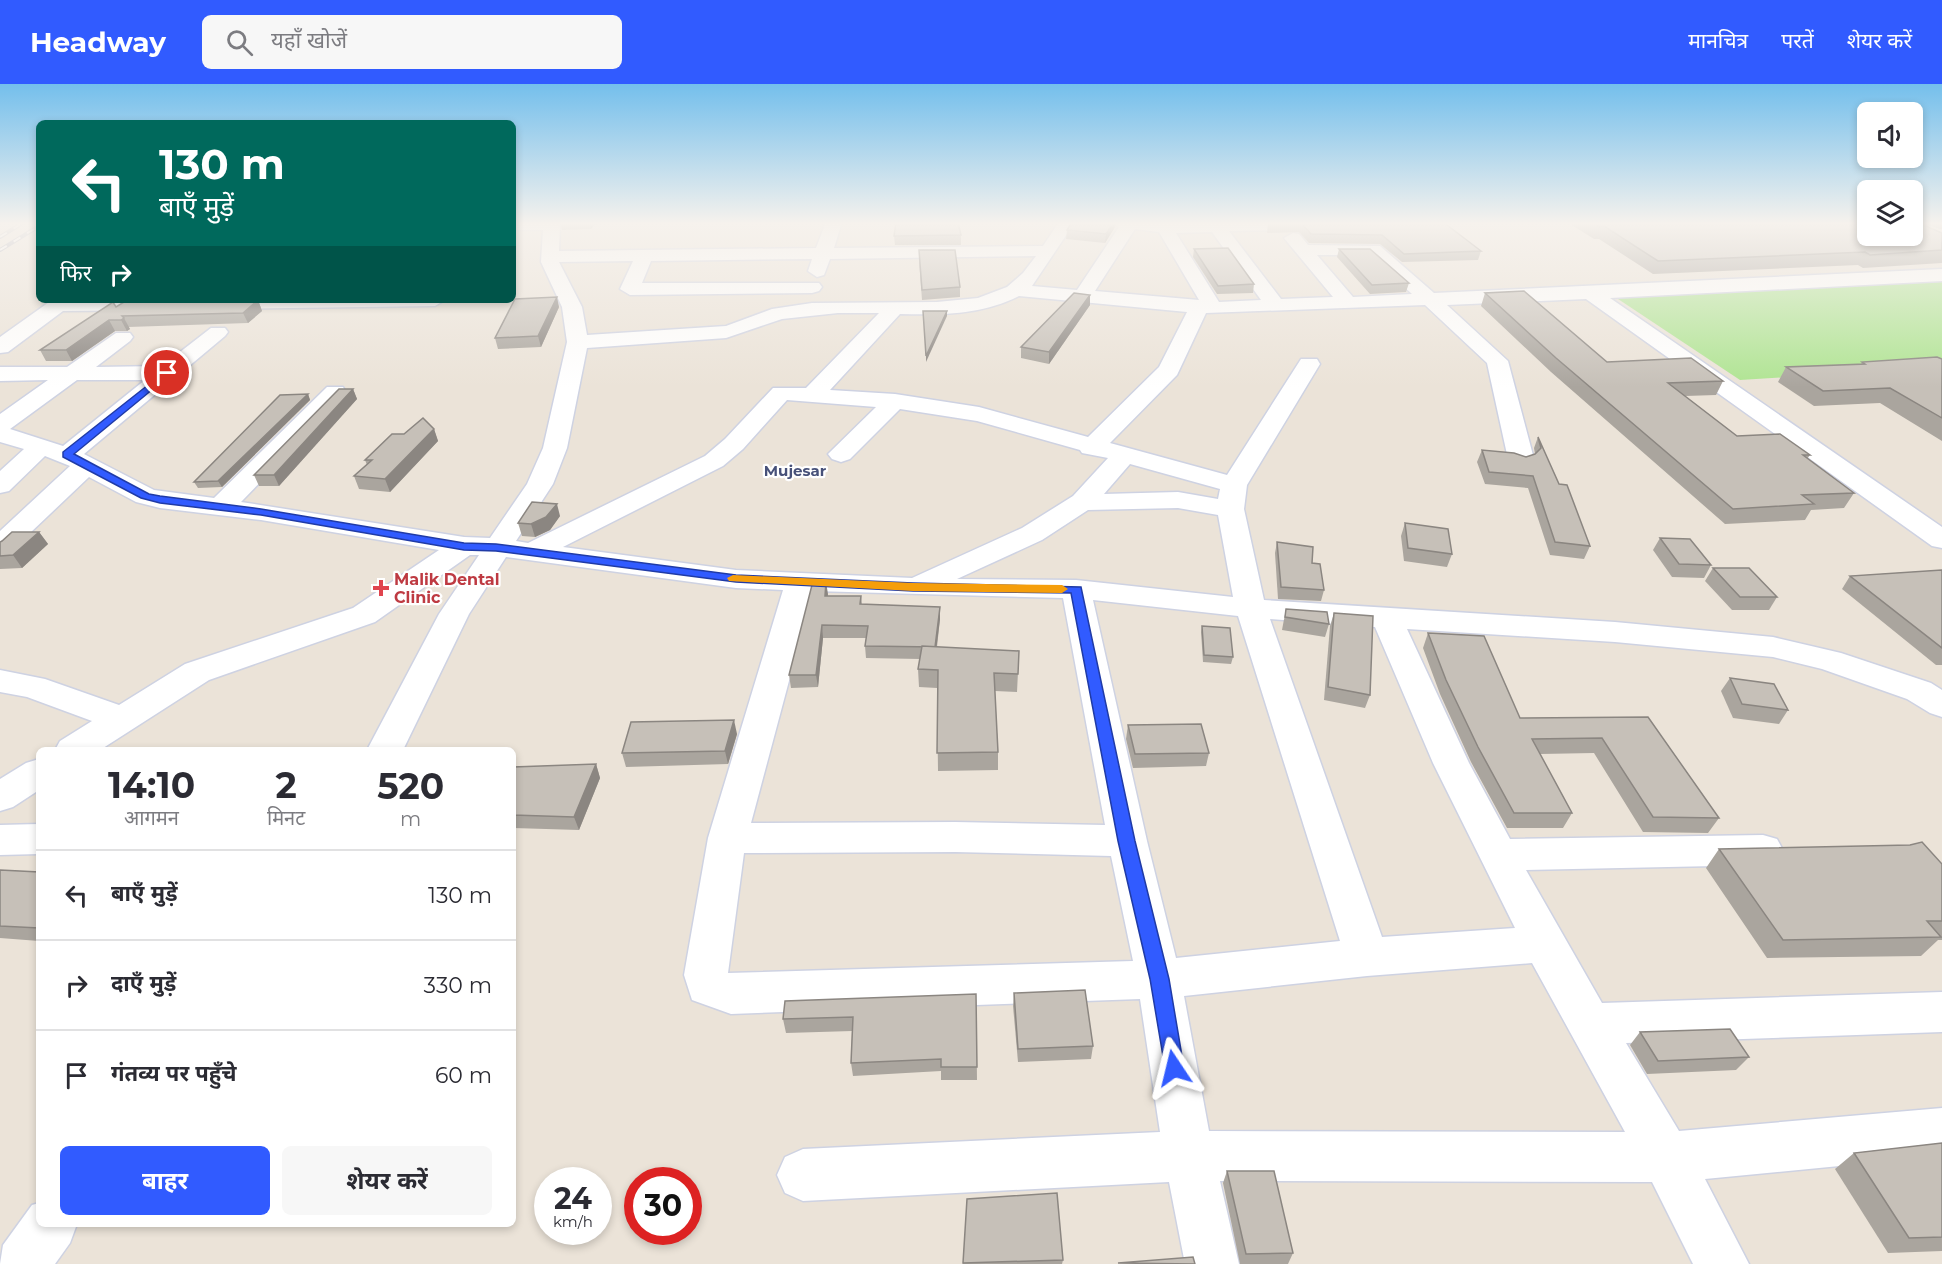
<!DOCTYPE html>
<html lang="hi">
<meta charset="utf-8">
<style>
:root{--surface:#fff;--page:#f7f7f7;--text:#2b2b33;--muted:#7c7c81;--line:#e1e1e2;--accent:#315bff}
body{margin:0;font-family:Montserrat,"Noto Sans Devanagari",sans-serif;background:var(--page);color:var(--text);height:100vh;display:flex;flex-direction:column;font-size:22px;white-space:nowrap}
*{box-sizing:border-box;margin:0}
p{font-size:20px;color:var(--muted)}
.icon{flex:none;width:33px;height:33px;fill:none;stroke:currentColor;stroke-width:2;stroke-linecap:round;stroke-linejoin:round}
.map{position:relative;flex:1;overflow:hidden}
.details{position:absolute;left:36px;top:663px;width:480px;height:480px;display:flex;flex-direction:column;background:var(--surface);border-radius:9px;box-shadow:0 3px 9px #0003}
.details>*{flex:none}
.hud{position:absolute;left:36px;top:36px;width:480px;height:183px;border-radius:9px;box-shadow:0 3px 9px #0003;background:#00695c;color:#fff;overflow:hidden}
.fabs{position:absolute;left:1857px;top:18px;display:grid;gap:12px}
.fabs a{display:grid;place-items:center;width:66px;height:66px;border-radius:9px;background:var(--surface);box-shadow:0 3px 9px #0003;font-size:30px}
.speed{position:absolute;left:534px;top:1083px;display:flex;gap:12px;font-size:30px;font-weight:700;text-align:center}
.speed>*{display:grid;place-content:center;width:78px;height:78px;border-radius:50%;background:var(--surface);box-shadow:0 3px 9px #0003;line-height:1}
.speed small{font-size:15px;font-weight:400}
.speed .limit{border:9px solid #d22;background:#fff;color:#111}
.pin{position:absolute;display:grid;place-items:center;width:51px;height:51px;color:#fff;margin:-26px;border:3px solid #fff;border-radius:50%;box-shadow:0 2px 6px #0007}
.me{position:absolute;width:66px;margin:-33px;rotate:350deg;stroke-linejoin:round;filter:drop-shadow(0 0 4px #0008)}
.turn{display:flex;align-items:center;gap:21px;height:126px;padding:0 24px;font-size:27px}
.turn .icon{width:78px;height:78px;stroke-width:2.5}
.turn b{display:block;font-size:42px;line-height:51px}
.then{display:flex;align-items:center;height:57px;padding:0 24px;background:#0003;gap:12px;font-size:22px}
.eta{display:flex;justify-content:space-evenly;align-items:center;height:102px;text-align:center}
.eta b{font-size:36px;font-weight:700;line-height:42px}
.cta{display:flex;gap:12px;margin-top:auto;padding:12px 24px}
.cta a{flex:1;height:69px;border-radius:9px;background:var(--accent);color:#fff;font-size:24px;font-weight:700;line-height:69px;text-align:center}
.cta a+a{background:var(--page);color:var(--text)}
ul{padding:0;list-style:none}
li{display:flex;align-items:center;gap:18px;height:90px;padding:0 24px;border-top:2px solid var(--line)}
li div{flex:1}
li b{display:block;font-size:22px}
li em{font-style:normal}
header{display:flex;align-items:center;gap:36px;box-sizing:border-box;height:84px;padding:0 30px;background:var(--accent);color:#fff}
header strong{font-size:28px}
nav{display:flex;gap:33px;margin-inline-start:auto;font-size:21px}
.search{width:420px;height:54px;background:var(--page);display:flex;align-items:center;gap:15px;box-sizing:border-box;padding:0 21px;border-radius:9px;color:var(--muted);font-size:22px}
.map>svg:first-child{display:block}
</style>
<header>
<strong>Headway</strong>
<div class="search"><svg class="icon" aria-label="search" viewBox="0 0 24 24"><circle cx="10" cy="10" r="6"/><path d="M15 15l6 6"/></svg>यहाँ खोजें</div>
<nav><a>मानचित्र</a><a>परतें</a><a>शेयर करें</a></nav>
</header>
<div class="map">
<svg width="1942" height="1180" viewBox="0 0 1942 1180">
<rect width="100%" height="100%" fill="#ebe3d8"/>
<path fill="#afe492" d="M1942,197V284L1740,296L1615,213Z"/>
<g fill="none" stroke-linecap="round" stroke-linejoin="round">
<g stroke="#ced2e2" stroke-width="3">
<g id="minor">
<path d="M513,138H560L559,167L816,164L826,138H842L834,164L1043,162L1059,138H1075L1032,202L1077,206L1119,143L1110,138H1288L1290,141L1288,145L1282,146L1229,147L1281,215L1333,213L1284,154L1293,149L1299,150L1308,161L1380,162L1434,209L1942,185V197L1610,214L1942,443V464L1932,462L1586,215L1447,221L1508,277L1534,375L1530,380L1521,383L1512,380L1508,375L1487,279L1425,221L1206,229L1177,291L1110,359L1227,391L1301,275H1317L1320,280L1247,401L1244,425L1264,516L1615,538L1773,553L1841,569L1931,599L1942,606V633L1930,629L1907,615L1822,585L1773,573L1615,558L1407,545L1469,679L1510,755L1763,751L1777,755L1783,766L1777,777L1763,781L1526,786L1602,919L1942,908V948L1626,959L1679,1047L1942,1024V1072L1705,1095L1749,1180H1693L1652,1098L1220,1097L1239,1180H1185L1169,1098L803,1117L785,1109L777,1091L785,1073L803,1065L1160,1048L1140,915L731,930L692,916L684,891L708,754L783,506L736,504L506,473L469,530L403,666H367L439,530L479,471H470L375,538L209,596L100,666H55L60,657L92,637L27,613L0,608V586L45,595L119,621L185,580L353,524L439,466L261,436L160,424L136,418L89,393L10,468L0,471V447L70,382L45,372L9,407L0,409V387L24,365L0,358V330L48,296L0,297V283H67L116,249H130L133,253L130,257L96,283L162,282L211,244H225L228,248L225,252L84,370L154,406L214,414L327,303H343L346,308L343,313L241,418L464,453L490,454L527,400L543,364L567,258L562,223L541,178L543,146H513ZM1135,145L1159,148L1199,216L1095,207ZM1212,148L1261,216L1219,218L1176,149ZM1317,171H1369L1412,210L1353,213ZM1036,172L1023,189L1007,203L978,214L937,218L812,219L772,225L726,242L587,251L582,223L559,178L633,177L620,205L630,211L812,209L819,207L822,203L819,199H642L651,177L812,175L808,187L817,193L824,191L830,175ZM1019,212L1187,228L1159,283L1088,353L979,323L895,310L830,306L900,230C941,231 982,231 1019,212ZM838,229H879L806,304H773L725,355L705,372L528,459L516,457L553,400L567,364L587,264L726,254L782,235ZM77,296H145L63,362L10,345ZM787,316L876,323L828,370L832,375L841,378L850,375L900,325L977,337L1080,366L1082,369L1108,374L1073,412L1022,444L912,494L736,486L563,463L723,382L743,365ZM1130,380L1220,405L1218,415L1178,408L1104,410ZM1178,424L1218,431L1233,513L1076,496L957,495L1042,456L1088,426ZM813,507L1063,514L1105,741L955,738L751,739ZM1093,516L1238,532L1340,857L1176,874L1147,757ZM1270,535L1375,543L1433,679L1515,844L1382,853ZM955,768L1111,772L1133,877L728,889L744,769ZM1532,879L1625,1048L1209,1047L1184,912L1367,892Z"/>
<path d="M52,216H170L173,220L163,226L63,227L8,268L0,269V253Z"/>
<path d="M207,216H445L435,222L215,225L208,223L205,219Z"/>
<path d="M39,675V706L13,723L0,727V695L26,679Z"/>
<path d="M39,740V770L0,771V741Z"/>
<path d="M39,1119V1140H77L70,1159L55,1180H0L3,1161L32,1121Z"/>
</g>
</g>
<use href="#minor" fill="#fff" fill-rule="evenodd"/>
<g stroke="#9b9fb3" stroke-width="4">
<g id="rail">
<path d="M0,153L24,138"/>
<path d="M0,166L39,142"/>
</g>
</g>
<use href="#rail" stroke="#fff" stroke-width="2" stroke-dasharray="8" stroke-linecap="butt"/>
</g>
<g fill="#aaa59e">
<path d="M560,138H596L591,145L562,146Z"/>
<path d="M1443,138L1481,167L1478,176L1402,178L1380,160L1309,159L1299,148L1267,149L1268,140L1290,139Z"/>
<path d="M1567,138H1868L1942,149V179L1863,184L1858,181L1653,190L1599,155H1594Z"/>
<path d="M1919,138H1942V145H1940Z"/>
<path d="M1115,143L1105,159L1066,155L1067,146Z"/>
<path d="M961,151V161H895L894,152Z"/>
<path d="M1194,165L1254,200L1253,209L1217,210L1193,173Z"/>
<path d="M1339,165L1409,199L1406,208L1370,210L1337,173Z"/>
<path d="M919,176L960,203V213L922,216Z"/>
<path d="M1485,209L1607,278L1723,297L1716,311L1685,312L1737,352L1810,371L1807,375L1854,409L1844,424L1811,426L1805,436L1725,440L1551,288L1481,222Z"/>
<path d="M1090,211V221L1049,280L1021,274V263Z"/>
<path d="M258,216L262,227L248,239L128,243L130,245L127,247H115L72,277H46L40,266L116,223Z"/>
<path d="M559,223L541,263L498,265L495,254Z"/>
<path d="M1942,275V357L1880,319L1814,322L1778,298L1786,283L1861,280L1862,278Z"/>
<path d="M353,305L357,315L279,402H259L254,391Z"/>
<path d="M308,310L310,316L222,403L198,404L194,398Z"/>
<path d="M434,345L438,357L390,408L359,405L354,392L367,381L365,376L404,350Z"/>
<path d="M1538,353L1559,400L1590,462L1584,475L1550,471L1528,404L1485,400L1477,378L1482,366L1526,373L1535,370L1534,364Z"/>
<path d="M560,432L550,446L535,453L522,452L518,439Z"/>
<path d="M1405,439L1452,470L1447,483L1404,477L1401,452Z"/>
<path d="M39,448L48,460L22,484L0,485V472Z"/>
<path d="M1660,454L1711,481L1704,494L1672,493L1653,466Z"/>
<path d="M1277,458L1324,506L1321,517L1278,515L1275,469Z"/>
<path d="M1713,484L1777,513L1769,526H1732L1705,497Z"/>
<path d="M1942,486V581H1936L1842,505L1850,492Z"/>
<path d="M828,510V512H861L862,520L940,523V535L937,563L1019,567L1017,608L995,607L998,668V686L938,687L937,604L919,603L918,585L920,575L866,574L865,562L866,554H823L818,603L791,604L789,591Z"/>
<path d="M1286,525L1329,540L1325,553L1282,546Z"/>
<path d="M1334,529L1370,611L1365,624L1324,616L1330,542Z"/>
<path d="M1202,542L1233,573L1231,580L1203,578L1201,548Z"/>
<path d="M1428,549L1520,634L1648,633L1719,734L1708,749L1643,748L1594,669L1540,670L1572,729L1563,744H1507L1471,678L1440,610L1423,564Z"/>
<path d="M1730,594L1788,626L1779,640L1733,634L1721,607Z"/>
<path d="M1128,641L1209,669L1206,682L1133,684L1126,655Z"/>
<path d="M737,650L728,680L626,683L622,669Z"/>
<path d="M596,680L600,694L579,746L513,744V683Z"/>
<path d="M1719,765L1942,780V856H1938L1921,872L1767,874L1706,784Z"/>
<path d="M0,786L39,788V857L0,854Z"/>
<path d="M1014,909L1093,962L1091,975L1018,978L1013,922Z"/>
<path d="M976,910L977,996H941V987L853,992L851,979L852,947L786,949L783,935Z"/>
<path d="M1640,948L1749,973L1736,986L1647,990L1630,961Z"/>
<path d="M1942,1059V1167L1888,1169L1835,1085L1854,1069Z"/>
<path d="M1227,1087L1293,1169L1288,1180H1240L1223,1099Z"/>
<path d="M967,1115L1063,1176L1062,1180H963Z"/>
</g>
<g fill="#8b8681">
<path d="M589,138H596L591,145Z"/>
<path d="M1114,138H1116L1115,143L1105,159L1106,150Z"/>
<path d="M1090,211V221L1049,280V268Z"/>
<path d="M557,213L559,223L541,263L538,252Z"/>
<path d="M258,216L262,227L248,239L243,229Z"/>
<path d="M947,227V232L926,278V272Z"/>
<path d="M124,234L130,245L127,247L121,236Z"/>
<path d="M109,236L115,247L72,277L66,266Z"/>
<path d="M353,305L357,315L279,402L274,391Z"/>
<path d="M308,310L310,316L222,403L218,397Z"/>
<path d="M434,345L438,357L390,408L385,395Z"/>
<path d="M557,420L560,432L550,446L535,453L531,440Z"/>
<path d="M39,448L48,460L22,484L13,471Z"/>
<path d="M826,498L828,510L826,524L825,512Z"/>
<path d="M940,523V535L935,575V563Z"/>
<path d="M822,541L823,554L818,603L816,591Z"/>
<path d="M734,636L737,650L728,680L725,667Z"/>
<path d="M596,680L600,694L579,746L574,733Z"/>
</g>
<g fill="#c6c0b8" stroke="#8b8681" stroke-width="1.5">
<path d="M896,138H958L961,151L894,152Z"/>
<path d="M1072,138H1114L1106,150L1067,146Z"/>
<path d="M1290,138H1443L1481,167L1404,170L1382,151L1311,150L1301,139L1268,140Z"/>
<path d="M1592,138H1868V152H1912V138H1917L1942,149V166L1870,171L1865,168L1658,177L1604,142L1599,143Z"/>
<path d="M1228,164L1254,200L1218,202L1194,165Z"/>
<path d="M1339,165H1370L1409,199L1372,201Z"/>
<path d="M919,166H955L960,203L922,206Z"/>
<path d="M1524,207L1607,278L1691,274L1723,297L1668,299L1737,352L1780,350L1810,371H1803L1854,409L1802,411L1814,420L1733,425L1556,274L1485,209Z"/>
<path d="M1074,209L1090,211L1049,268L1021,263Z"/>
<path d="M557,213L538,252L495,254L515,215Z"/>
<path d="M258,216L243,229L122,232L124,234L121,236H109L66,266H40L113,218L116,223L124,218Z"/>
<path d="M923,227H947L926,272Z"/>
<path d="M1937,273L1942,275V334L1890,304L1823,307L1786,283L1865,280L1862,278Z"/>
<path d="M339,305H353L274,391H254Z"/>
<path d="M308,310L218,397L194,398L280,311Z"/>
<path d="M423,334L434,345L385,395L354,392L372,376H365L392,350H404Z"/>
<path d="M1538,353L1559,400L1567,401L1590,462L1555,458L1533,392L1489,388L1482,366L1514,369L1526,373L1535,370L1541,364Z"/>
<path d="M532,418L557,420L546,433L531,440L518,439Z"/>
<path d="M1405,439L1448,445L1452,470L1408,464Z"/>
<path d="M12,448H39L13,471L0,472V458L2,457Z"/>
<path d="M1660,454L1690,455L1711,481L1679,480Z"/>
<path d="M1277,458L1313,463L1312,479L1320,480L1324,506L1281,503Z"/>
<path d="M1713,484H1749L1777,513H1740Z"/>
<path d="M1942,486V564L1850,492Z"/>
<path d="M813,497L826,498L825,512H861L860,520L940,523L935,563L865,562L868,542L822,541L816,591H789Z"/>
<path d="M1286,525L1327,528L1329,540L1285,533Z"/>
<path d="M1334,529L1373,532L1370,611L1328,603Z"/>
<path d="M1202,542L1230,544L1233,573L1204,571Z"/>
<path d="M1428,549L1484,552L1520,634L1648,633L1719,734L1653,733L1602,654L1532,655L1572,729H1514L1478,663L1446,596Z"/>
<path d="M922,562L1019,567L1018,590L994,589L998,668L937,669L938,586L918,585Z"/>
<path d="M1730,594L1774,600L1788,626L1742,620Z"/>
<path d="M734,636L725,667L622,669L631,638Z"/>
<path d="M1201,640L1209,669L1135,670L1128,641Z"/>
<path d="M596,680L574,733L513,731V683Z"/>
<path d="M1922,758L1942,780V837H1927L1941,853L1783,856L1719,765L1910,761Z"/>
<path d="M0,786L39,788V844L0,842Z"/>
<path d="M1085,906L1093,962L1018,965L1014,909Z"/>
<path d="M976,910L977,983H941V975L851,979L853,933L783,935L785,917Z"/>
<path d="M1730,945L1749,973L1658,977L1640,948Z"/>
<path d="M1942,1059V1153L1909,1154L1854,1069Z"/>
<path d="M1227,1087H1274L1293,1169L1246,1170Z"/>
<path d="M1057,1109L1063,1176L963,1179L967,1115Z"/>
<path d="M1193,1173L1195,1180L1118,1179Z"/>
</g>
<linearGradient id="sky" x2="0" y2="1"><stop stop-color="#74bfec"/><stop offset="0.46" stop-color="#f6f2ed"/><stop offset="1" stop-color="#f6f2ed" stop-opacity="0"/></linearGradient>
<rect width="1942" height="303" fill="url(#sky)"/>
<path fill="#315bff" stroke="#203ba6" stroke-width="1.5" d="M167,286L170,287V291L74,370L149,410L160,412L261,425L464,459L496,460L736,491L913,499L1081,503L1135,757L1169,895L1184,984L1181,990L1174,993L1167,990L1165,984L1150,895L1118,757L1071,509L913,507L736,498L496,467L464,466L261,431L160,419L141,414L63,373V368Z"/>
<path fill="#f59e0b" d="M733,491L913,499L1062,501L1068,505L1062,509L913,507L729,497L727,494Z"/>
<path fill="#e0444e" stroke="#fff" stroke-width="2" d="M378 495h6v6h6v6h-6v6h-6v-6h-6v-6h6z"/>
<g text-anchor="middle" dominant-baseline="central" stroke-width="4.5" stroke-linejoin="round" paint-order="stroke">
<g font-size="15" font-weight="bold" fill="#475179" stroke="#fff">
<text x="795" y="386">Mujesar</text>
</g>
<g font-size="16" font-weight="bold" fill="#be3a42" stroke="#fff" text-anchor="start">
<text x="394" y="495">Malik Dental<tspan x="394" dy="18">Clinic</tspan></text>
</g>
</g>
</svg>
<div class="fabs">
<a><svg class="icon" aria-label="sound" viewBox="0 0 24 24"><path d="M4 9h4l5-4v14l-5-4H4zM17 9q2 3 0 6"/></svg></a>
<a><svg class="icon" aria-label="layers" viewBox="0 0 24 24"><path d="M12 4l9 5-9 5-9-5zM3 14l9 5 9-5"/></svg></a>
</div>
<div class="speed"><div>24<small>km/h</small></div><div class="limit">30</div></div>
<div class="pin" style="left:167px;top:289px;background:#d93025"><svg class="icon" aria-label="arrive" viewBox="0 0 24 24"><path d="M6 21V4h12l-3 4 3 4H6"/></svg></div>
<svg class="me" style="left:1174px;top:984px" viewBox="-20 -20 40 40"><path d="M0-17L14 15 0 8-14 15z" fill="#315bff" stroke="#fff" stroke-width="4"/></svg>
<div class="hud">
<div class="turn"><svg class="icon" aria-label="left" viewBox="0 0 24 24"><path d="M17 20v-9H6M10 6l-5 5 5 5"/></svg><div><b>130 m</b>बाएँ मुड़ें</div></div>
<div class="then">फिर<svg class="icon" aria-label="right" viewBox="0 0 24 24"><path d="M7 20v-9h11M14 6l5 5-5 5"/></svg></div>
</div>
<section class="details">
<div class="eta">
<div><b>14:10</b><p>आगमन</p></div>
<div><b>2</b><p>मिनट</p></div>
<div><b>520</b><p>m</p></div>
</div>
<ul>
<li><svg class="icon" aria-label="left" viewBox="0 0 24 24"><path d="M17 20v-9H6M10 6l-5 5 5 5"/></svg><div><b>बाएँ मुड़ें</b></div><em>130 m</em></li>
<li><svg class="icon" aria-label="right" viewBox="0 0 24 24"><path d="M7 20v-9h11M14 6l5 5-5 5"/></svg><div><b>दाएँ मुड़ें</b></div><em>330 m</em></li>
<li><svg class="icon" aria-label="arrive" viewBox="0 0 24 24"><path d="M6 21V4h12l-3 4 3 4H6"/></svg><div><b>गंतव्य पर पहुँचे</b></div><em>60 m</em></li>
</ul>
<div class="cta"><a>बाहर</a><a>शेयर करें</a></div>
</section>
</div>
